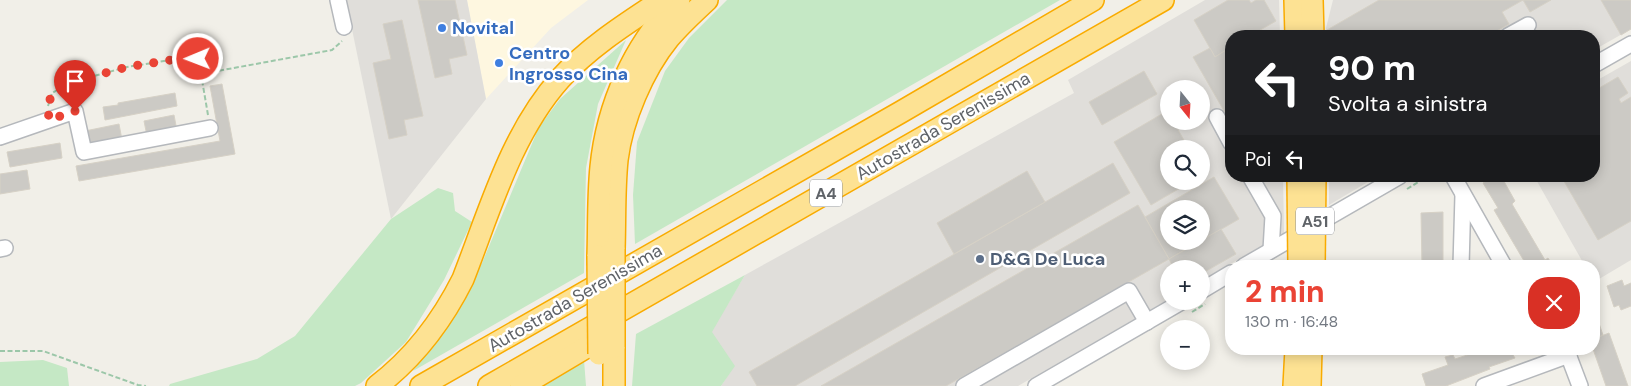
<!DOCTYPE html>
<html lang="it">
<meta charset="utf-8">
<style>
:root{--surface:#fff;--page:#f6f6f7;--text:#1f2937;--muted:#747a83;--accent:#ea4335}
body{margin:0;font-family:"DM Sans",sans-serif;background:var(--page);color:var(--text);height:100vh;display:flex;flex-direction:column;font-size:19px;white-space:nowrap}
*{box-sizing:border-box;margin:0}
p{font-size:16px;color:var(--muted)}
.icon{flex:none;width:28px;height:28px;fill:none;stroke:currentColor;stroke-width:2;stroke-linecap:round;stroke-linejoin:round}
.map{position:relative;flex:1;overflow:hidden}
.panel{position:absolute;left:1225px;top:260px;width:375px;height:95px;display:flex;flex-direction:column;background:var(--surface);border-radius:20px;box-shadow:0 2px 12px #0003}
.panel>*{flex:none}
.guide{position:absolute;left:1225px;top:30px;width:375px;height:152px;border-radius:20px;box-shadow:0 2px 12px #0003;background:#202124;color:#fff;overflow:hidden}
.needle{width:32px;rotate:162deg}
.fabs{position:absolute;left:1160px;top:80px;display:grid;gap:10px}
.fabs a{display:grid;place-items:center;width:50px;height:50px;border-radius:50%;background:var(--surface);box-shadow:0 2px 12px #0003;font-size:25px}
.pin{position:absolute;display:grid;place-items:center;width:42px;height:42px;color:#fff;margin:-51px -21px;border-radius:50% 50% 50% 0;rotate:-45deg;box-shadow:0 0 5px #0007}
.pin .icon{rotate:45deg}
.me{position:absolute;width:55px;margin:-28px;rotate:269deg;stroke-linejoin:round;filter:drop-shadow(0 0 4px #0008)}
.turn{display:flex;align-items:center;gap:18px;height:105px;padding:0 20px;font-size:22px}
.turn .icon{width:65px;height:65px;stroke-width:2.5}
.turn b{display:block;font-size:35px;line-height:42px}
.then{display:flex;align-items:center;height:48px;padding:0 20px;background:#0003;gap:10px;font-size:19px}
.round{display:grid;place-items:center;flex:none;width:52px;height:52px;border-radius:20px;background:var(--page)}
.headline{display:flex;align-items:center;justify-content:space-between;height:85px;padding:0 20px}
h1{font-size:30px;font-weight:800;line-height:38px;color:var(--accent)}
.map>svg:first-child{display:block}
</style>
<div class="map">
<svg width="1631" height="386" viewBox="0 0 1631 386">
<rect width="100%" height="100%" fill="#f1efe8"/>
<path fill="#fef7e0" d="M467,0H588L551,28L486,99Z"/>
<g fill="#e0deda" fill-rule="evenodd">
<path d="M346,0H467L486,99L391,219Z"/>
<path d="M1205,0H1279L1280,36H1231V176H1283L1284,233L1201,281V269H1169V299L1018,386H721L734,366L711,332L745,275L1074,93L1068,80ZM1169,89H1201V121H1169ZM1169,149H1201V181H1169ZM1169,209H1201V241H1169Z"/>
<path d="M1333,0H1631V29L1594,50V36H1326V28Z"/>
<path d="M1631,61V260L1594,282V266H1585L1534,176H1594V82Z"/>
<path d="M1329,176H1378L1329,205Z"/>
</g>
<g fill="#c5e8c5">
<path d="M727,0H1060L635,244L633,195L637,142L665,71L689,38Z"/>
<path d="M626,40L598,104L586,168L584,273L413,371L447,325L482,263L539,127L560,99Z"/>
<path d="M438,188L453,193L455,211L472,222L444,280L406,342L361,383L355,386H169L170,384L257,359L295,336L391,219Z"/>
<path d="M745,275L712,332L735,366L721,386H632L636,334Z"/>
<path d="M43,360L67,368L69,386H0V362Z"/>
<path d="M584,360L586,386H537Z"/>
</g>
<g fill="#cccac5" stroke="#d6d1c6">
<path d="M418,0H455L467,55L449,59L452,74L435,78Z"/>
<path d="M1228,0H1249L1251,3L1256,0H1264L1276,21L1250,36H1231V47L1215,57L1194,20Z"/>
<path d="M1379,0H1551L1530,12L1523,0L1502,12L1509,24L1488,36H1331L1327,30Z"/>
<path d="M1601,0H1631V29L1621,35Z"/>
<path d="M402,20L423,116L404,120L407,135L389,139L373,63L391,59L383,24Z"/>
<path d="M1231,47V123L1193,57L1210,48L1215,57Z"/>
<path d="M1144,71L1157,94L1102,125L1089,102Z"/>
<path d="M1618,77L1628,93L1619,99L1621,103L1631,97V221L1598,240L1561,176H1594V91Z"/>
<path d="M222,84L235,154L79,181L76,166L220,141L210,86Z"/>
<path d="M175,93L177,106L105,120L103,107L118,105V103Z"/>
<path d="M1167,111L1169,114V121H1173L1189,149H1169V181H1192L1151,205L1114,142Z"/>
<path d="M174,115L177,131L147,136L144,121Z"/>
<path d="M119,124L122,140L88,147L85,131Z"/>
<path d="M60,143L62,158L10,167L7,152Z"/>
<path d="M1113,163L1130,193L795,386H757L749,372Z"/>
<path d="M27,170L30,189L0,194V174Z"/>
<path d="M1027,171L1045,202L954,254L937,223Z"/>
<path d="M1494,176H1501L1515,201L1512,204L1545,260L1548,258L1553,266H1527L1494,210L1498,208L1483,183Z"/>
<path d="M1214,177L1239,219L1201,241V209H1169V241H1200L1169,259L1145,217Z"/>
<path d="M1138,205L1169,259L946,386H821Z"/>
<path d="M1443,212V266H1422L1421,213Z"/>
<path d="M1221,229L1236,254L1201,274V269H1174L1169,259Z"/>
<path d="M1622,280L1624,286L1631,283V306L1621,310L1619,305L1614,307L1607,286Z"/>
<path d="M1594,309L1603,335L1594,339Z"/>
<path d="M1609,333L1628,386H1606L1593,349L1594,339Z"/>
<path d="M1486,349H1545L1532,353L1530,349L1513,355L1515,358L1489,367L1490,369L1446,386H1426L1422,374L1448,365L1445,357L1453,355L1455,359Z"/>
</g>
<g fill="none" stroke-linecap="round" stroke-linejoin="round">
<g stroke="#b5b8bc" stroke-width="18">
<g id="minor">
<path d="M338,0L344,27"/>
<path d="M1508,36L1528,25"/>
<path d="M1594,65L1631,44"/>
<path d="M1217,117L1231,143"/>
<path d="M0,137L75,111L84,152L210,128"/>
<path d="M1250,176L1273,216L1271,250"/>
<path d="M1453,176L1504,266"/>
<path d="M0,249L5,248"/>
<path d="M1244,266L1400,176"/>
<path d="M1461,266L1463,195"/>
<path d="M1201,291L1231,273"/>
<path d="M1566,349L1580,386"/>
<path d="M964,386L1129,291L1147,322"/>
<path d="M1036,386L1183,301"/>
<path d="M1484,386L1569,355"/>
</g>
</g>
<g stroke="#f9ab00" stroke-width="24">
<g id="highway">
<path d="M1295,0L1296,36"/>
<path d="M1312,0L1313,36"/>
<path d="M614,249C615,219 614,189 617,160C622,119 643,70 669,38C681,24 694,12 707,0"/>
<path d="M598,256C599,227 598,197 601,167C607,106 634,43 679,0"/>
<path d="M614,347V386"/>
<path d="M377,386C415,357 442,321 463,279C490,210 511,134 560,79C589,47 627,23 662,0"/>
<path d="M421,386L901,112L1093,0"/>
<path d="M489,386L1163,0"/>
<path d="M521,386L585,348L611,328"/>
<path d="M1294,386L1296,349"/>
<path d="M1310,386L1311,349"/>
</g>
</g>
<g stroke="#9cc7a9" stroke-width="2" stroke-dasharray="5 2.5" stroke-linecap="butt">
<path d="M1594,81L1599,78"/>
<path d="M48,106L52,93L72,82L127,67L183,58L198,59L216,72"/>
<path d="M208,115L201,74L332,50L342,41"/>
<path d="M1407,189L1428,176"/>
<path d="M1192,312L1205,304"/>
<path d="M0,351H43L138,385L146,386"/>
</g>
<use href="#minor" stroke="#fff" stroke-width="15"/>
<use href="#highway" stroke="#fde293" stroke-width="21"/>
<g stroke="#f9ab00" stroke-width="24" stroke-linecap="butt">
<g id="highway-bridge">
<path d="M1298,176L1299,266"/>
<path d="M598,256L599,354"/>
<path d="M1314,266L1315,176"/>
<path d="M614,347V249"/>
</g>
</g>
<use href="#highway-bridge" stroke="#fde293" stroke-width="21"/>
</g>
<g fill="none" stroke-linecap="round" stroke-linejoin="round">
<path stroke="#ea4335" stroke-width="9" stroke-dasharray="0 16.2" d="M75,111L49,120L48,106L52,93L72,82L127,67L183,58L198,59"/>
</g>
<g fill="#3f7fe0" stroke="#fff" stroke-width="2">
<circle cx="442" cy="28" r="5"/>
<circle cx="499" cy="63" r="5"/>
</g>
<circle fill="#5c6f8a" stroke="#fff" stroke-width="2" cx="980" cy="259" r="5"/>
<g text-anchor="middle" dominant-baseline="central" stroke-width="5" stroke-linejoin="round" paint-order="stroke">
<g fill="#fff" stroke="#8f9295" stroke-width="1">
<rect x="810" y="179.5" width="32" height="27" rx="4"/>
<rect x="1296" y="207.5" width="38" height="27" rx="4"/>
</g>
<g font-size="16" font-weight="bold" fill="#5f6368">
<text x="826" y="193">A4</text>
<text x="1315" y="221">A51</text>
</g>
<g font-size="18" font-weight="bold" fill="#366cbe" stroke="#fff" text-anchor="start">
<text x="452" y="28">Novital</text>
<text x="509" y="53">Centro<tspan x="509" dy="21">Ingrosso Cina</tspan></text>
</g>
<g font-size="18" fill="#5f6368" stroke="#fff">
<text transform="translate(943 126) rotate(-30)">Autostrada Serenissima</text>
<text transform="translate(575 298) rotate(-30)">Autostrada Serenissima</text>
</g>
<g font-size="18" font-weight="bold" fill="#4e5e75" stroke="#fff" text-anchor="start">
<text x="990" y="259">D&amp;G De Luca</text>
</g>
</g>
</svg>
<div class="fabs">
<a><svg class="needle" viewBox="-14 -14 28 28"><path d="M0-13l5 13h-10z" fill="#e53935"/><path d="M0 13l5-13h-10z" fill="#747a83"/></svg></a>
<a><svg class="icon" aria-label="search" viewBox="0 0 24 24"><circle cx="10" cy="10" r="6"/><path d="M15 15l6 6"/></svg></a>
<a><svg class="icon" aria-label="layers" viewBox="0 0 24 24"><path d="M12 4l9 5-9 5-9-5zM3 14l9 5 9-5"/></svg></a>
<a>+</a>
<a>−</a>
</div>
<div class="pin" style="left:75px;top:111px;background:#d93025"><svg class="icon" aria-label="arrive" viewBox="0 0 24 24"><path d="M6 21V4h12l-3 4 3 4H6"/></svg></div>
<svg class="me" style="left:198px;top:59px" viewBox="-20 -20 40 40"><circle r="17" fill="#ea4335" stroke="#fff" stroke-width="3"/><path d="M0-11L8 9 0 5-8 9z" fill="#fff"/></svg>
<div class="guide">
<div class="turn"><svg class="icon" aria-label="left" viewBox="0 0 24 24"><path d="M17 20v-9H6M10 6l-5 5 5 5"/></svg><div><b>90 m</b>Svolta a sinistra</div></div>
<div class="then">Poi<svg class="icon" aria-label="left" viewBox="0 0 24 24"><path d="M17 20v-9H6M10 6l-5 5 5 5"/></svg></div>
</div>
<section class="panel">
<div class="headline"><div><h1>2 min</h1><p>130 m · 16:48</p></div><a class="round" style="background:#d93025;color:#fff"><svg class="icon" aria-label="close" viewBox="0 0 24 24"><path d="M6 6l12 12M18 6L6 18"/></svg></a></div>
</section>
</div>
